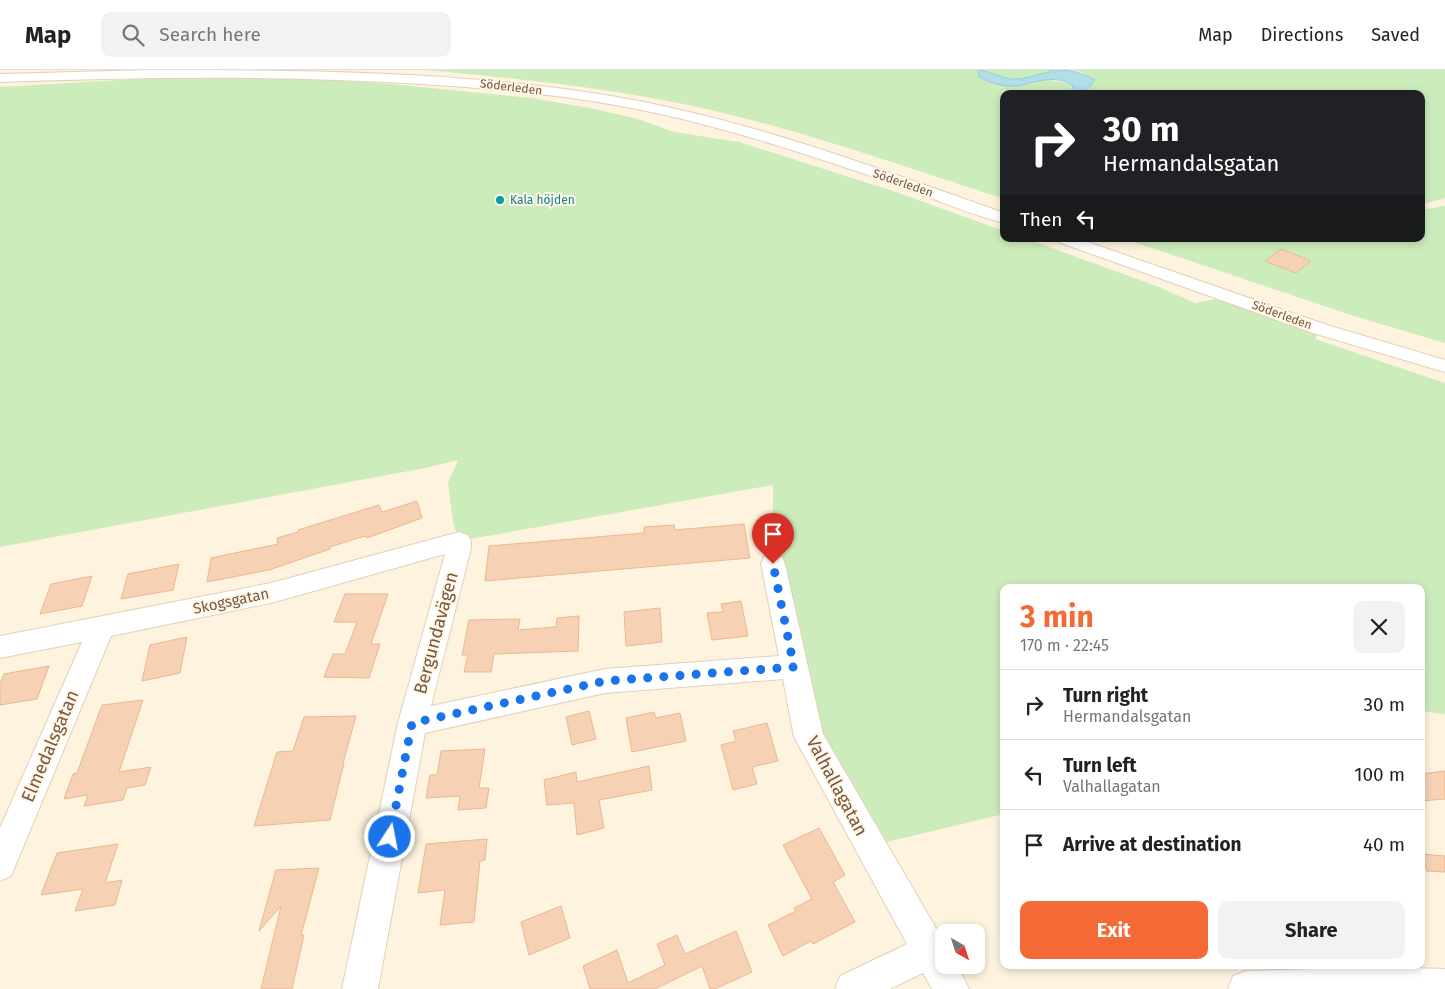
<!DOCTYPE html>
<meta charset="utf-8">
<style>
:root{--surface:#fff;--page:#f2f2f2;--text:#222;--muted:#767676;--line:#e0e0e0;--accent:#f46a37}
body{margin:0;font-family:"Fira Sans",sans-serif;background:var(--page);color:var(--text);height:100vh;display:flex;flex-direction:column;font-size:19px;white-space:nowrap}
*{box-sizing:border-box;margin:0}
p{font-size:16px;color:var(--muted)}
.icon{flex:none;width:28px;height:28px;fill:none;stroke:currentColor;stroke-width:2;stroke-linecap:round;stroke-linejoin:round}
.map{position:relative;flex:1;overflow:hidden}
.panel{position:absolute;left:1000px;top:514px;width:425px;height:385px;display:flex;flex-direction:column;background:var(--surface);border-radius:10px;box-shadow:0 2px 8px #0003}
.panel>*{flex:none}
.guide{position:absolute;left:1000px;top:20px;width:425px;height:152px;border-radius:10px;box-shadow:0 2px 8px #0003;background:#202124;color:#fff;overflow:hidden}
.needle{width:32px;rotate:141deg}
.tools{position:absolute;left:935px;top:854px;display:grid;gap:10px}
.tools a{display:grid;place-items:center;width:50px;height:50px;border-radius:10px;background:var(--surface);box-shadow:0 2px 8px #0003;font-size:25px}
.pin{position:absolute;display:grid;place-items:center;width:42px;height:42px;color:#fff;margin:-51px -21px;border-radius:50% 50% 50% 0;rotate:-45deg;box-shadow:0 0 5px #0007}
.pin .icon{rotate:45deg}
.me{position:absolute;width:55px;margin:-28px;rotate:11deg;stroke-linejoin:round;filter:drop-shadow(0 0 4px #0008)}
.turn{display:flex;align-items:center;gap:18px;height:105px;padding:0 20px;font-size:22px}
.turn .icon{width:65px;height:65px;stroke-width:2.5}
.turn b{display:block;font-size:35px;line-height:42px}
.then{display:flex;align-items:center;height:48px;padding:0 20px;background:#0003;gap:10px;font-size:19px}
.round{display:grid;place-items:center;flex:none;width:52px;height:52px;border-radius:10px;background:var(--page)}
.summary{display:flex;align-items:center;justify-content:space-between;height:85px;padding:0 20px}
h1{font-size:30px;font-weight:700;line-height:38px;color:var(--accent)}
.cta{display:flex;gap:10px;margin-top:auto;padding:10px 20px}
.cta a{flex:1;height:58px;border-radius:10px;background:var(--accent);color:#fff;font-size:20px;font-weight:700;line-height:58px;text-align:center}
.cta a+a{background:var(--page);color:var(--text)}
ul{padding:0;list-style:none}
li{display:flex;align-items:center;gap:15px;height:70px;padding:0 20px;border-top:1px solid var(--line)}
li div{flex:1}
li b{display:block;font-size:19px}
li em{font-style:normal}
header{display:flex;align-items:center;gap:30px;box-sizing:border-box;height:70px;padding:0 25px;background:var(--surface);border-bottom:1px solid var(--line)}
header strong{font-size:24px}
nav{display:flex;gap:28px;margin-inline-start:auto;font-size:18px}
.search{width:350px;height:45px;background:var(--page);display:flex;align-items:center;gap:12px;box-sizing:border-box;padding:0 18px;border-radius:10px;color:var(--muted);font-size:19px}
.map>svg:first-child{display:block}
</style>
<header>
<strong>Map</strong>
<div class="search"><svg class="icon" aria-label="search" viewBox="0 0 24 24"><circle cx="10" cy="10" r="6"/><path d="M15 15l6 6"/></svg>Search here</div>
<nav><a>Map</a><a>Directions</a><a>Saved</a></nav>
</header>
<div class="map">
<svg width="1445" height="919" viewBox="0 0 1445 919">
<rect width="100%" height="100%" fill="#fef3de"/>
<g fill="#cdecbc">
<path d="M427,0H978L979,7C998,8 1060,7 1073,16L1071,24H1004V129C908,98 813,64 715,41C620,19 523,9 427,0Z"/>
<path d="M987,0H1051L1050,2L1034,5L1029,8L1012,9L998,6Z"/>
<path d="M1067,0H1445V128L1421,135V24H1084L1094,10L1082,2Z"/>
<path d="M228,7L323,9L391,14L531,28L590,38L638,49L674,62L739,72L893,121L1004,161V169H1027L1159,217L1195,233L1231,226L1320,259L1315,269L1445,313V644L1421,641V518H1004V744L870,776L809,667L773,494V415L459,471L453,452L448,413L458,390L425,398L0,477V17L137,9Z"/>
<path d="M1443,136H1445V273L1354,246L1125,169H1421V140Z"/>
</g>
<path fill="#b1dee9" stroke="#96cedb" d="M978,0C989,0 998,7 1011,9C1025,10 1036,4 1050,2L1051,0C1068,0 1080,1 1095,10L1084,24H1071L1073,16C1055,3 1035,13 1016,16C1004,17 990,13 979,7Z"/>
<g fill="#f6d1b3" stroke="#eab792">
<path d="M1281,179L1311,191L1296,203L1265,191Z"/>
<path d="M417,431L422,448L367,468L366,466L361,467L330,477V479L269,500L207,512L211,488L278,474L277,468L298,462V460L379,435L382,442Z"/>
<path d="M744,454L750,488L485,511L489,476L644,463V457L674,455L675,460Z"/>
<path d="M179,494L173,520L121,529L128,504Z"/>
<path d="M92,506L82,536L40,544L51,514Z"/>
<path d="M345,524H388L371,574H380L369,608L324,607L333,584H345L357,552H334Z"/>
<path d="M741,531L748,566L712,570L707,543L723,542L721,534Z"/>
<path d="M660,538L662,572L626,576L624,542Z"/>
<path d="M579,546L578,581L494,584L491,602H464L468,585H462L469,550L520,549L518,560L556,557L557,548Z"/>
<path d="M187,567L180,603L142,611L150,575Z"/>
<path d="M49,596L37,629L0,635V614L4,604Z"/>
<path d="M143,630L119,702L151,697L145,715L127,718L123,730L84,736L88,725L64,729L73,704L77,703L102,635Z"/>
<path d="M589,641L596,669L572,675L566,647Z"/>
<path d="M654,642L656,648L680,643L686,671L632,682L626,648Z"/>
<path d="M356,646L343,693H344L330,750L254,756L277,682L293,681L304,647Z"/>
<path d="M767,653L778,691L752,697L757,714L733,720L721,675L736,671L733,661Z"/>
<path d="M485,679L479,718H489L486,738L458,740L460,726L426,728L430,705H437L441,681Z"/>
<path d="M649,696L652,720L599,730L604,758L577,765L574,733L547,735L544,710L576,702L577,712Z"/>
<path d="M1445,701V729L1421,731V704Z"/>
<path d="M819,758L845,805L833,812L855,852L813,874L811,871L783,886L768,855L796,841L794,838L812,829L783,775Z"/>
<path d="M487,769L485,790L480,791L474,852L440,855L445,820L418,823L426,774Z"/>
<path d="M118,774L105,813L122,810L115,835L75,841L83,819L41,825L57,783Z"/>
<path d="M1421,784L1445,786V802L1427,801Z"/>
<path d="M319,798L301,865H304L292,919H261L281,836L259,861L276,800Z"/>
<path d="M561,836L570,868L529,885L521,852Z"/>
<path d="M736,861L752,902L715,919H710L702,896L655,919H590L583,896L617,880L628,913L665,895L657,874L677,865L685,884Z"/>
</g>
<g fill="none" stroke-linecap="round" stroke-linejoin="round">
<g stroke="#e3cfb9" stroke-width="2">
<g id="minor">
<path d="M150,0C302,0 455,1 605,25C742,47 874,97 1004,143V153C968,144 932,128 897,115C818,88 738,61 656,43C579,26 500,19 421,14C281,5 141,7 0,12V4Z"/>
<path d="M1056,169H1079L1327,255L1445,290V302L1313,263L1058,172Z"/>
<path d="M459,462L468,465L471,471V478L431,636L605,599L779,586L761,494L764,487L773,485L782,487L785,494L823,664L944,872V895H957L969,919H932L923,903L890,919H835L840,906L907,874L799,676L794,667L783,609L605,623L425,663L378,919H342L398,653L445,484L271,533L111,566L11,806L0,811V758L82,572L0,588V566L271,513Z"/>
<path d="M1383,897L1445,899V919H1228L1233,906L1246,901Z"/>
</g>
</g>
<use href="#minor" fill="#fff" fill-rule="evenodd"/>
</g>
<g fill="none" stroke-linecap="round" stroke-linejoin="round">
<path stroke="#1a73e8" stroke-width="9" stroke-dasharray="0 16.2" d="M390,767L412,653L605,611L794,597L773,494"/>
</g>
<circle fill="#0f9aa8" stroke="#fff6e6" stroke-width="2" cx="500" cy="130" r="5"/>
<g text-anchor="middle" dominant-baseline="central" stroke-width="4" stroke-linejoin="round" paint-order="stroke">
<g font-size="12" fill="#765844" stroke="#fff6e6">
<text transform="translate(511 17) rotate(7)">Söderleden</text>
<text transform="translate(903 113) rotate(19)">Söderleden</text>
<text transform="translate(1282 245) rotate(20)">Söderleden</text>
</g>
<g font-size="12" fill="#0d838f" stroke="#fff6e6" text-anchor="start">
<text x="510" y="130">Kala höjden</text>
</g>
<g font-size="15" fill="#765844" stroke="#fff6e6">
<text transform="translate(231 531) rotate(-12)">Skogsgatan</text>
</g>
<g font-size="18" fill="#765844" stroke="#fff6e6">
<text transform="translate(436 563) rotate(-75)">Bergundavägen</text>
<text transform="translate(50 676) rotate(-67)">Elmedalsgatan</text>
<text transform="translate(837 716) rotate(62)">Valhallagatan</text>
</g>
</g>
</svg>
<div class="tools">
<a><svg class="needle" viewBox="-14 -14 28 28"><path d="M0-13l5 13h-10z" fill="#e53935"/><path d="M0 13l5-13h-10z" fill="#767676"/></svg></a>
</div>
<div class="pin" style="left:773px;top:494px;background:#d93025"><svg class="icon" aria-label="arrive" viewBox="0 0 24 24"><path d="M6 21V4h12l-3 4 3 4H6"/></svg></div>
<svg class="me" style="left:390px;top:767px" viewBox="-20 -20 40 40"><circle r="17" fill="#1a73e8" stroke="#fff" stroke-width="3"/><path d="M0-11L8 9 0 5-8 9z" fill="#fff"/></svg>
<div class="guide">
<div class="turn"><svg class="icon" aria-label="right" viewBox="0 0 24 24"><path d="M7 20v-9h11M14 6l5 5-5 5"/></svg><div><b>30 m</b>Hermandalsgatan</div></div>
<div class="then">Then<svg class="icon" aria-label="left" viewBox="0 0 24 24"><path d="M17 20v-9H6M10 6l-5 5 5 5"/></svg></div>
</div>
<section class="panel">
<div class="summary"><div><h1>3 min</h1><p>170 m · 22:45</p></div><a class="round"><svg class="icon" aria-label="close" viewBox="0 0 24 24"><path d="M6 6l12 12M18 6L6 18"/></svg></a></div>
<ul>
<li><svg class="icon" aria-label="right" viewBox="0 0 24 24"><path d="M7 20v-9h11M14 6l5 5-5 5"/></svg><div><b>Turn right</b><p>Hermandalsgatan</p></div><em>30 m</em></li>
<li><svg class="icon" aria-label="left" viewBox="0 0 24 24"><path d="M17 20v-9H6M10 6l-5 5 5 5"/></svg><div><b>Turn left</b><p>Valhallagatan</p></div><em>100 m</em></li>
<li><svg class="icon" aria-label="arrive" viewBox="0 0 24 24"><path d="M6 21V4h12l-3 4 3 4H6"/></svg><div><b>Arrive at destination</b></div><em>40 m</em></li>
</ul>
<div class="cta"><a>Exit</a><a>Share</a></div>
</section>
</div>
